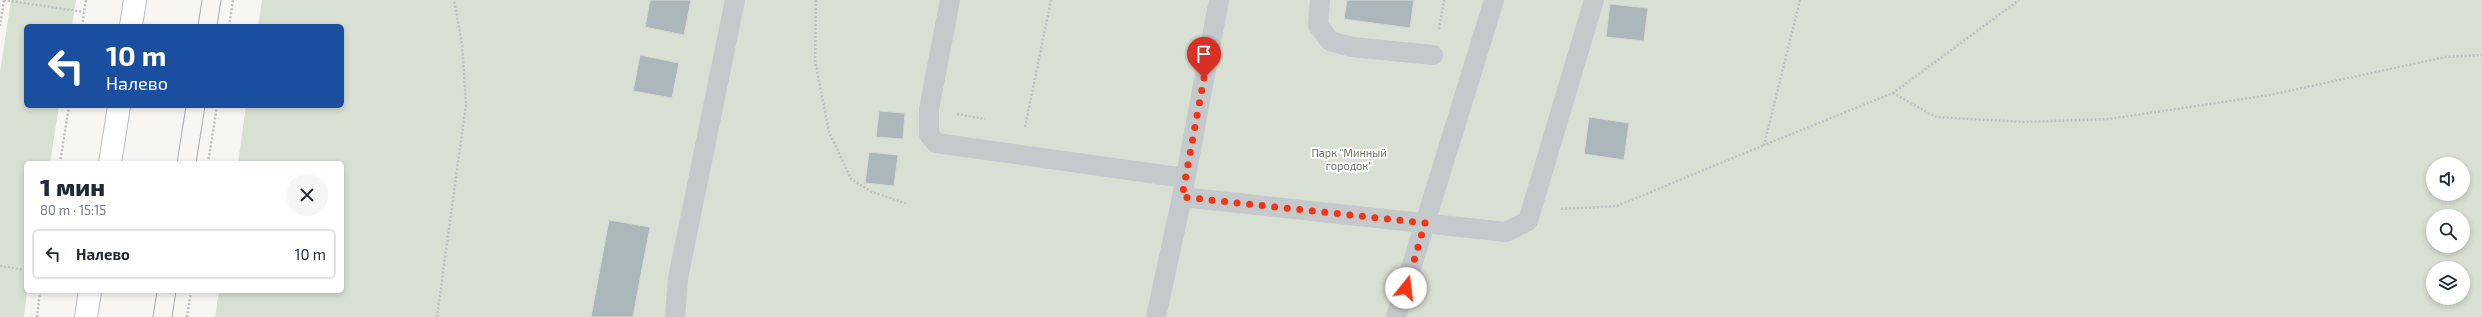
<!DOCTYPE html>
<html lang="ru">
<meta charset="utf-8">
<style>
:root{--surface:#fff;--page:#f6f6f7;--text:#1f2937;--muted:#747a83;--line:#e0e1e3}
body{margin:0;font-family:"Exo 2",sans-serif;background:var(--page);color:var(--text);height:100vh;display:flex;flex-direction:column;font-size:15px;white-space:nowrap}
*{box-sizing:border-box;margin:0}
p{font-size:13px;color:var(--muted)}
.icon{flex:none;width:22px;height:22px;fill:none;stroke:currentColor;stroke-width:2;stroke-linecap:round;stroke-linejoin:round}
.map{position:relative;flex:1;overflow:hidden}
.sheet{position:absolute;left:24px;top:161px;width:320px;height:132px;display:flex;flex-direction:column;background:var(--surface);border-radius:6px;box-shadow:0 2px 6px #0003}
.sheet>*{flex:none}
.banner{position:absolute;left:24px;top:24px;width:320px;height:84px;border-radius:6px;box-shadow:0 2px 6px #0003;background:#1a4fa0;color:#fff;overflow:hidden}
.tools{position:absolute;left:2426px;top:157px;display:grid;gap:8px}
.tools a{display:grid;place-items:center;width:44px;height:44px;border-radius:50%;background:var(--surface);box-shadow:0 2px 6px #0003;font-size:20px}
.pin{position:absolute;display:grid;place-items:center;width:34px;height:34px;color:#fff;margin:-41px -17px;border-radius:50% 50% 50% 0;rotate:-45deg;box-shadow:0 0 4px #0007}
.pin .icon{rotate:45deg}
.me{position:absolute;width:44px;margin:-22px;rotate:16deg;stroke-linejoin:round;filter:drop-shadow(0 0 3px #0008)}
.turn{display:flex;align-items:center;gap:14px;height:84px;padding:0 16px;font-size:18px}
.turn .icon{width:52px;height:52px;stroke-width:2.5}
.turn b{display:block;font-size:28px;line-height:34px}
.round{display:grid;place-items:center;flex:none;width:42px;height:42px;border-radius:21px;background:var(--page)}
.head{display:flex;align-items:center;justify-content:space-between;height:68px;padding:0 16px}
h1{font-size:24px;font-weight:800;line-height:30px}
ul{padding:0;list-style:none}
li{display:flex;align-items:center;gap:12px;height:50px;margin:0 8px 6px;padding:0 8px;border:2px solid var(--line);border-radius:6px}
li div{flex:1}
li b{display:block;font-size:15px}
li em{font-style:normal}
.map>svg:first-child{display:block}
</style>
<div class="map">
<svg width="2482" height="317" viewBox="0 0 2482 317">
<rect width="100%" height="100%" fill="#f7f6f3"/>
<g fill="#d8dfd3" fill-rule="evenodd">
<path d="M11,0H76L72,26H26V106H59L50,163H26L27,291L24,317H0V72Z"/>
<path d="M262,0H2482V317H215L219,291H342V163H238L246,106H342V26H258ZM2433,164H2463V194H2433ZM2433,216H2463V246H2433ZM2433,268H2463V298H2433Z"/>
</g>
<g fill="#acb7bb" stroke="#d8d8d5">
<path d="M650,0H691L684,35L645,27Z"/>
<path d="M1347,0H1414L1410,28L1344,19Z"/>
<path d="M1610,4L1648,8L1644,41L1606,37Z"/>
<path d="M640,55L679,63L672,98L633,91Z"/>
<path d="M879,111L905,113L903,139L876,137Z"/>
<path d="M1589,117L1629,123L1624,160L1584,154Z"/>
<path d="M869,152L898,155L894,186L865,183Z"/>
<path d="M609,220L650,227L633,317H591Z"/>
</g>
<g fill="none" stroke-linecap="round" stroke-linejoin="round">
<g stroke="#b6bcbf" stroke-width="24">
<g id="primary">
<path d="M131,26L135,0"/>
<path d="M110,163L119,106"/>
<path d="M86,317L90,291"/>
</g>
</g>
<g stroke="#bfc2c4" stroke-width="2.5" stroke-dasharray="2 2" stroke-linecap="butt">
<path d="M4,0L84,12"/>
<path d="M816,0L815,61L829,132L851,179L872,192L908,204"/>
<path d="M1800,0L1764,145L1893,93L2019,0"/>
<path d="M0,26L4,0"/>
<path d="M82,26L86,0"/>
<path d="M229,26L233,0"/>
<path d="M1439,29L1444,0"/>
<path d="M1893,93L1936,117L2024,122L2109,119L2270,95L2445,57L2482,55"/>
<path d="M957,114L985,119"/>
<path d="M1025,127L1051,0"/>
<path d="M60,163L69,106"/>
<path d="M208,163L217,106"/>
<path d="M1561,209L1617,206L1764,145"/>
<path d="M0,266L26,270"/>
<path d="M37,317L40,291"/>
<path d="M187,317L191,291"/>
<path d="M437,317L466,104L462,44L454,0"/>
</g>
<g stroke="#c4c9cc" stroke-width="20">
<path d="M950,0L929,109V134L936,143L1185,178"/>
<path d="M1320,0L1318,25L1330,41L1352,47L1433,55"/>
<path d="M1182,197L1506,232L1528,221L1594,0"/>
<path d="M675,317L678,278L735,0"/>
<path d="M1156,317L1182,197L1219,0"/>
<path d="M1396,317L1494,0"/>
</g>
<use href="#primary" stroke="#fff" stroke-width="22"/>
<g stroke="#a3acb1" stroke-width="1">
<path d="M198,26L202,0"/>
<path d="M217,26L221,0"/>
<path d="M177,163L186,106"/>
<path d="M196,163L205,106"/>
<path d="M153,317L157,291"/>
<path d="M172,317L176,291"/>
</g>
</g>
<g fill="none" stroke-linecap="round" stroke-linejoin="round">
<path stroke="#f43415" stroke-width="7" stroke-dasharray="0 12.6" d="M1204,78L1182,197L1425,223L1406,288"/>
</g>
<g text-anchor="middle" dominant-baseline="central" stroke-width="4" stroke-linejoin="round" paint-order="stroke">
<g font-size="11" fill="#66785e" stroke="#fff">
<text x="1349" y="152">Парк "Минный<tspan x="1349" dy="13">городок"</tspan></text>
</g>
</g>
</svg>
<div class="tools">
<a><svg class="icon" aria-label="sound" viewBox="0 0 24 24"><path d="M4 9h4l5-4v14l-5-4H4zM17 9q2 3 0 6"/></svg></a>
<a><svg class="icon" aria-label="search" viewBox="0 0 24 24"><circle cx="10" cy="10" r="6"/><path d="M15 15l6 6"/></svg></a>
<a><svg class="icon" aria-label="layers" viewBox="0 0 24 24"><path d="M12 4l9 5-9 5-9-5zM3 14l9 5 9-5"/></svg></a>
</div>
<div class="pin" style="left:1204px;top:78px;background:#d93025"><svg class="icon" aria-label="arrive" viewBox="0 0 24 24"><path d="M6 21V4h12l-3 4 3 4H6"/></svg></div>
<svg class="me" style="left:1406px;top:288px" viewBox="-20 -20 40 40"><circle r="19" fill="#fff"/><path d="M0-13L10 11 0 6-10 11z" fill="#f43415"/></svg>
<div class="banner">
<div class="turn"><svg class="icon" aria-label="left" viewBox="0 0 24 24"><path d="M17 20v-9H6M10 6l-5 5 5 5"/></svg><div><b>10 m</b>Налево</div></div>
</div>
<section class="sheet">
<div class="head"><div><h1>1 мин</h1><p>80 m · 15:15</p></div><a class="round"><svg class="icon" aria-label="close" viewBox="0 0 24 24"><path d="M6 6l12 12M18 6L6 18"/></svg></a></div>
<ul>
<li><svg class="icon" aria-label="left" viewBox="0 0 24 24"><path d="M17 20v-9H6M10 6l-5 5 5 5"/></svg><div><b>Налево</b></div><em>10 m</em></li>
</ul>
</section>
</div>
